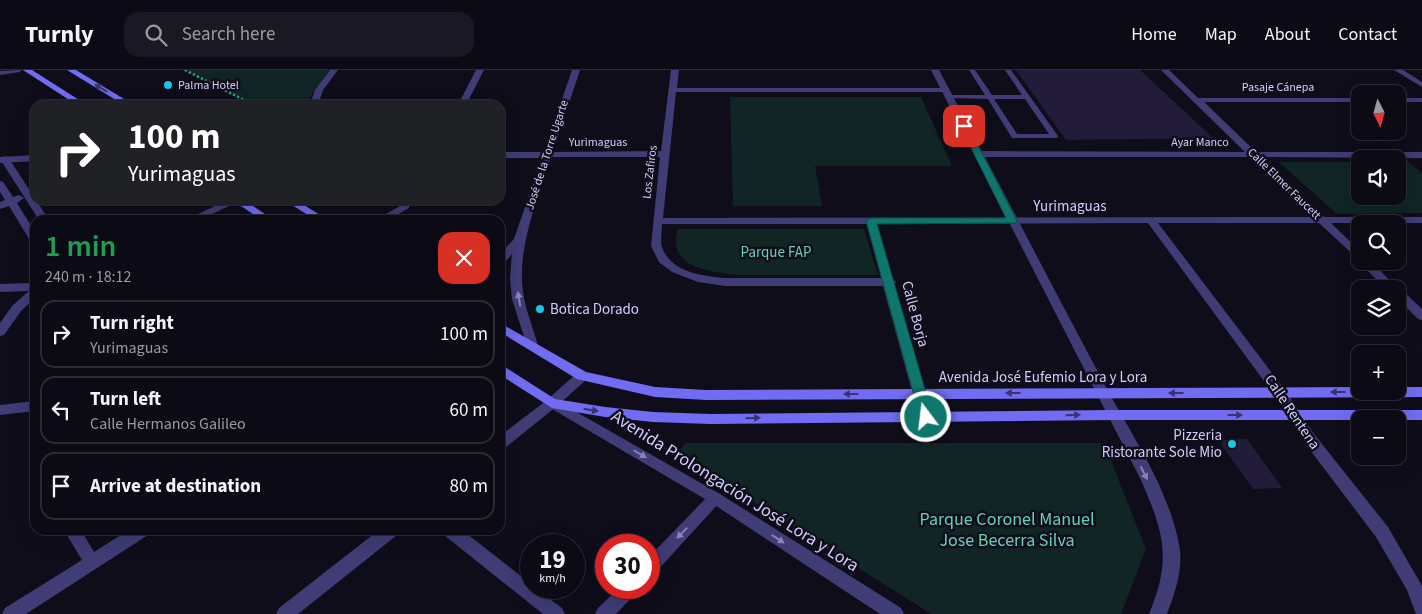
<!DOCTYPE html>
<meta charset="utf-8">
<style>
:root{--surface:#0c0a14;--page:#1a1822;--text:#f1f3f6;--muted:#9a9aa0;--line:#2c2b34}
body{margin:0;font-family:"Source Sans 3",sans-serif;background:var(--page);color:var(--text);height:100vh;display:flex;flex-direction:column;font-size:19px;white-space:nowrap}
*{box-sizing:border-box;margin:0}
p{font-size:16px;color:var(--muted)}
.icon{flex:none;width:28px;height:28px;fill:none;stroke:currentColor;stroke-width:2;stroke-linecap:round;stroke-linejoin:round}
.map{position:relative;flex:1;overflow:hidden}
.details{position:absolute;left:30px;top:145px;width:475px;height:320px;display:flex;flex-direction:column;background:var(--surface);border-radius:15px;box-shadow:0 5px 20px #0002,0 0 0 1px var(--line)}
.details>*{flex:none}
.top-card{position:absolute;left:30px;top:30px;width:475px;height:105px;border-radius:15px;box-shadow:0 5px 20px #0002,0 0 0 1px var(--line);background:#202124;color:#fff;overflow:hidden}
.needle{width:32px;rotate:174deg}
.buttons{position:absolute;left:1351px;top:15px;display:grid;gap:10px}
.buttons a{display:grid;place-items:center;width:55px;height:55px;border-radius:10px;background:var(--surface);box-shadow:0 5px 20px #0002,0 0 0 1px var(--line);font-size:25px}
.speed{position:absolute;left:520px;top:464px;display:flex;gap:10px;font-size:25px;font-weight:700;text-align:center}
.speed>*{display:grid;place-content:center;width:65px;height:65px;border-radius:50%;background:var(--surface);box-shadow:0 5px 20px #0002,0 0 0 1px var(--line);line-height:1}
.speed small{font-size:12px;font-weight:400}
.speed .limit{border:8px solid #d22;background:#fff;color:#111}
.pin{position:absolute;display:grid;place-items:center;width:42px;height:42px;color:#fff;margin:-21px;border-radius:10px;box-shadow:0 2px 8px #0006}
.me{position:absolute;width:55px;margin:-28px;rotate:345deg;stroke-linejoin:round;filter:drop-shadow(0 0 4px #0008)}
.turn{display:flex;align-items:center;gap:18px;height:105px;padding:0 15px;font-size:22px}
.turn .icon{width:65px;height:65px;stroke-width:2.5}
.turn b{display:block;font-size:35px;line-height:42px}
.round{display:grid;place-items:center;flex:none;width:52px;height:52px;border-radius:15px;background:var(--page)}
.summary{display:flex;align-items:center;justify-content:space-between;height:85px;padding:0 15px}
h1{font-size:30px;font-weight:600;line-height:38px;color:#1e9e55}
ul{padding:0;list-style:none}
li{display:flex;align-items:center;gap:15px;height:68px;margin:0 10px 8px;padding:0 5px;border:2px solid var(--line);border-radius:15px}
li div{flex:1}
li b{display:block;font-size:19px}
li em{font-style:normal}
header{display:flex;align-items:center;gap:30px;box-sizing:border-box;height:70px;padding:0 25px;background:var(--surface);border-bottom:1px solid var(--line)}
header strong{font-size:24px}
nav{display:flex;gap:28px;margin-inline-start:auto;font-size:18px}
.search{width:350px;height:45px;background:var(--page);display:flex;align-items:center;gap:12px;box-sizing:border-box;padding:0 18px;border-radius:15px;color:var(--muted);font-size:19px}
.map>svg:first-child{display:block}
</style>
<header>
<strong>Turnly</strong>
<div class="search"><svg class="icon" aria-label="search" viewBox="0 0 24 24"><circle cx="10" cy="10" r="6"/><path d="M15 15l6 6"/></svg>Search here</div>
<nav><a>Home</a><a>Map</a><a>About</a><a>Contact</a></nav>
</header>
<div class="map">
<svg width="1422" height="544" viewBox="0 0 1422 544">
<rect width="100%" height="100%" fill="#100d1b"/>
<g fill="#112524">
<path d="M182,0H329L307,32V35H251Z"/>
<path d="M730,27H921L952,96H815L822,136H733Z"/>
<path d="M1407,91L1422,103V143L1337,144L1279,92H1360V126H1398V92Z"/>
<path d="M678,159H864L878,205H736C709,201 666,198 678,159Z"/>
<path d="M685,373H1104L1146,479L1121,544H931L678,384Z"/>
</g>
<g fill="#221b3a">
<path d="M1016,0H1140L1213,68L1066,70Z"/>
<path d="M1247,369L1282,418L1253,419L1218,370Z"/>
</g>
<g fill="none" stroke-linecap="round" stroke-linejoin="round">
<path stroke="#37a39e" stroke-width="2.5" stroke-dasharray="2 2.5" stroke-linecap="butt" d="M185,0L254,35"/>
<path fill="#3f3c76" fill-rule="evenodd" d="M969,0H975L992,25H1022L1005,0H1011L1058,66L1057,68H1012L988,29L948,28V26L950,25H985ZM994,29H1025L1049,64H1017Z"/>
<g fill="#3f3c76" fill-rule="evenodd">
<path d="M21,0L20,2L0,5V1Z"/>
<path d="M330,0H338L323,20L318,35H310L315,20Z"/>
<path d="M476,0H484L466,35H458Z"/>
<path d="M572,0H580L553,82L661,81L671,0H679L677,18H946L950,20L946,22H676L663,148L1312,147L1251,87H979L974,84L979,81L1245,82L1161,0H1169L1198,28H1360V32H1204L1256,82H1422V88L1261,87L1324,147H1422V153H1331L1360,181V191H1371L1398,219L1402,220L1422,239V250L1418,249L1398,229V219H1386L1360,193L1359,190L1319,153H1158L1285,320L1314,364L1388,457L1422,516V544H1416L1407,520L1376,467L1304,372L1275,326L1148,153L877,154L893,209L896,212L894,214L933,347L931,351H921L919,347L883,216H725L698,212L672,202L659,192L651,176L660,87H551C537,133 515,180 524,228C527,244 534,260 538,276L532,280L528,279L512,229L510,208L512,184L504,193L500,194V184L514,169L542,88H500V82H544ZM662,154H867L881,208H725C703,206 671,203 662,177C660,171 662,161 662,154Z"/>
<path d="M1394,0H1403L1422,12V17Z"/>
<rect x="1398" y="28" width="24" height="4"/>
<path d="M5,86L8,87L49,150H39L0,89Z"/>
<path d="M0,111L3,112L13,127L19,125L24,128L17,133L35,162V173L31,172L9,136L0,139V132L5,130L0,122Z"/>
<path d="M228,130H242L199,150H185Z"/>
<path d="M405,133L409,134V138L388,150H376Z"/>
<path d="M35,213V228L21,241L4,265L0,266V253L13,235L29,221L0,222V214Z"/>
<path d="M582,301L587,303L589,306L587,309L557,336L505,378L500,379V366L547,330L577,303Z"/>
<path d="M35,331V341L0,345V335Z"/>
<path d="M715,422L720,424L723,428L720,432L655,503L649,505V487L710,424Z"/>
<path d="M64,460H81L94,482L129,460H150L148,465L26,544H2L5,538L82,490Z"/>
<path d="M379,460H399L397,465L298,544H276L279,538Z"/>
<path d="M442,460H462L531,514V518H535L562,538L565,544H543L444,465Z"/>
<path d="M619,518H638L636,523L616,544H595L598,538Z"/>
</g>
<g fill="#3f3c76" fill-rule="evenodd">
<path d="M931,0H939C993,101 1045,203 1099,304C1127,359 1167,413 1179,474C1184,499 1175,522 1167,544H1149C1172,489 1164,463 1141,410Z"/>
<path d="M35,85V91L0,93V87Z"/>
<path d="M552,328L720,424L901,538L904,544H880L710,432L547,336L545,333L547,330Z"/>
</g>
<g fill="#716cf1" fill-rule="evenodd">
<path d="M23,0H32L87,35H77Z"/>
<path d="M67,0H76L134,35H124Z"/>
<path d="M232,130H244L274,150H262Z"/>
<path d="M284,130H296L328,150H316Z"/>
<path d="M500,253L586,302L655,317L706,320L1360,317V321H1398V317H1422V327L706,330L655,327L577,309L500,262Z"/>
<path d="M500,294L555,329L605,337L653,342L711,344L1112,340H1422V350H1112L711,354L653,352L605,347L552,338L500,305Z"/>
</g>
</g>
<defs><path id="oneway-solid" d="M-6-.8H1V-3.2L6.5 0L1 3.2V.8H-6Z" transform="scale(1.25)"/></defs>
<g fill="#373371">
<use href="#oneway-solid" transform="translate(101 18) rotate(-149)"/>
<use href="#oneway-solid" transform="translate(1338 322) rotate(180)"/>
<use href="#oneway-solid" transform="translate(1013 323) rotate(180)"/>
<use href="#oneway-solid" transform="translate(1176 323) rotate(180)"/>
<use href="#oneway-solid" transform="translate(851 324) rotate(180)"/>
<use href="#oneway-solid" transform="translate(591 340) rotate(9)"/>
<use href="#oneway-solid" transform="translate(1073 345) rotate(-1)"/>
<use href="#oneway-solid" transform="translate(1235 345)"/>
<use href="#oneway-solid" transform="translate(753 348) rotate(-1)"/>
</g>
<g fill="#8884b8">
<use href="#oneway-solid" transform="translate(519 229) rotate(-100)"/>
<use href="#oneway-solid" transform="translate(640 384) rotate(30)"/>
<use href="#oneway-solid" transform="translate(1144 403) rotate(63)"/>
<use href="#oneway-solid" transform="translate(682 463) rotate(134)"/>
<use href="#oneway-solid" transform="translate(778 469) rotate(33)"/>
</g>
<path fill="#0f766e" stroke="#0a4d48" d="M961,54L968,56L1017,151L1016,153L877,154L933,347L931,350H922L920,347L866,151L871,148H1006L960,56Z"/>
<g fill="#15c6de" stroke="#100d1b" stroke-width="2">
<circle cx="168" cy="15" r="5"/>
<circle cx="540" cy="239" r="5"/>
<circle cx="1232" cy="374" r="5"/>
</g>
<g text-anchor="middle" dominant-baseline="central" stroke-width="5" stroke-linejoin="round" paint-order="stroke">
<g font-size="12" fill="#d2ccfa" stroke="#100d1b" text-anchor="start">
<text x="178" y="15">Palma Hotel</text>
</g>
<g font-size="12" fill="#d2ccfa" stroke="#100d1b">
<text x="1278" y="17">Pasaje Cánepa</text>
<text x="598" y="72">Yurimaguas</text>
<text x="1200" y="72">Ayar Manco</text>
<text transform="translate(547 85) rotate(-72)">José de la Torre Ugarte</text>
<text transform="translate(650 102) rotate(-83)">Los Zafiros</text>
<text transform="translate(1284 114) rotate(44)">Calle Elmer Faucett</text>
</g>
<g font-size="15" fill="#d2ccfa" stroke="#100d1b">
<text x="1070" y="136">Yurimaguas</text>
<text transform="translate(915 244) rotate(75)">Calle Borja</text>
<text x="1043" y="307">Avenida José Eufemio Lora y Lora</text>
<text transform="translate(1292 342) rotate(56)">Calle Rentena</text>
</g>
<g font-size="15" fill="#60d2b7" stroke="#100d1b">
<text x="776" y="182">Parque FAP</text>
</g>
<g font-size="15" fill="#d2ccfa" stroke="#100d1b" text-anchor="start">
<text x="550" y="239">Botica Dorado</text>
<text x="1222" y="365" text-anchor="end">Pizzeria<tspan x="1222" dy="17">Ristorante Sole Mio</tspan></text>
</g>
<g font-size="18" fill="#d2ccfa" stroke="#100d1b">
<text transform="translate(735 421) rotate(32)">Avenida Prolongación José Lora y Lora</text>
</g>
<g font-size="18" fill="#60d2b7" stroke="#100d1b">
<text x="1007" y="449">Parque Coronel Manuel<tspan x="1007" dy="21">Jose Becerra Silva</tspan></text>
</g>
</g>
</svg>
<div class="buttons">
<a><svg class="needle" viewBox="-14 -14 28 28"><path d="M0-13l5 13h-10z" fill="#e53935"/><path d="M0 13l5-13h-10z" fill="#9a9aa0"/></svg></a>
<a><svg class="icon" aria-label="sound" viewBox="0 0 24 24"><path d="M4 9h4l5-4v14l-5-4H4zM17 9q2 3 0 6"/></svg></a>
<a><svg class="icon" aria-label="search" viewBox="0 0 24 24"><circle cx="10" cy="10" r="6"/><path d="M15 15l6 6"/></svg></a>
<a><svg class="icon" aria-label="layers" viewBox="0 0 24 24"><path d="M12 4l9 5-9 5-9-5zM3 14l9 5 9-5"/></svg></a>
<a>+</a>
<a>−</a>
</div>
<div class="speed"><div>19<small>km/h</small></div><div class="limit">30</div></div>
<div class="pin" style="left:964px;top:56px;background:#d93025"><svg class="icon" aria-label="arrive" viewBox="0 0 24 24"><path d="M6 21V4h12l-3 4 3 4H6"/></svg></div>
<svg class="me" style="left:926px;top:347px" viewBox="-20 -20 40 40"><circle r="17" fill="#0f766e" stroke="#fff" stroke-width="3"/><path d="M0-11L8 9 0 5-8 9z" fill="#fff"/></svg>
<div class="top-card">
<div class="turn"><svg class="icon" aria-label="right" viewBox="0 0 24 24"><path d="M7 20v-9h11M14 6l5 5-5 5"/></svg><div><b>100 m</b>Yurimaguas</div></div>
</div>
<section class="details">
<div class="summary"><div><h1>1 min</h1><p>240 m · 18:12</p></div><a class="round" style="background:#d93025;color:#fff"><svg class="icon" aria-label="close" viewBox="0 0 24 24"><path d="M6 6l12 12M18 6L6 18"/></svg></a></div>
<ul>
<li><svg class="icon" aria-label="right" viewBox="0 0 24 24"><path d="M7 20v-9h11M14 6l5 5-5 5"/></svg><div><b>Turn right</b><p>Yurimaguas</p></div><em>100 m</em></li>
<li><svg class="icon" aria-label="left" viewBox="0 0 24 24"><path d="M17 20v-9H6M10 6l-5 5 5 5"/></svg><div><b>Turn left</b><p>Calle Hermanos Galileo</p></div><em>60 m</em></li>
<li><svg class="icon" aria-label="arrive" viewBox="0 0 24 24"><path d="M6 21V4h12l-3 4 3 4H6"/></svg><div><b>Arrive at destination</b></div><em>80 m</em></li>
</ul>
</section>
</div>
